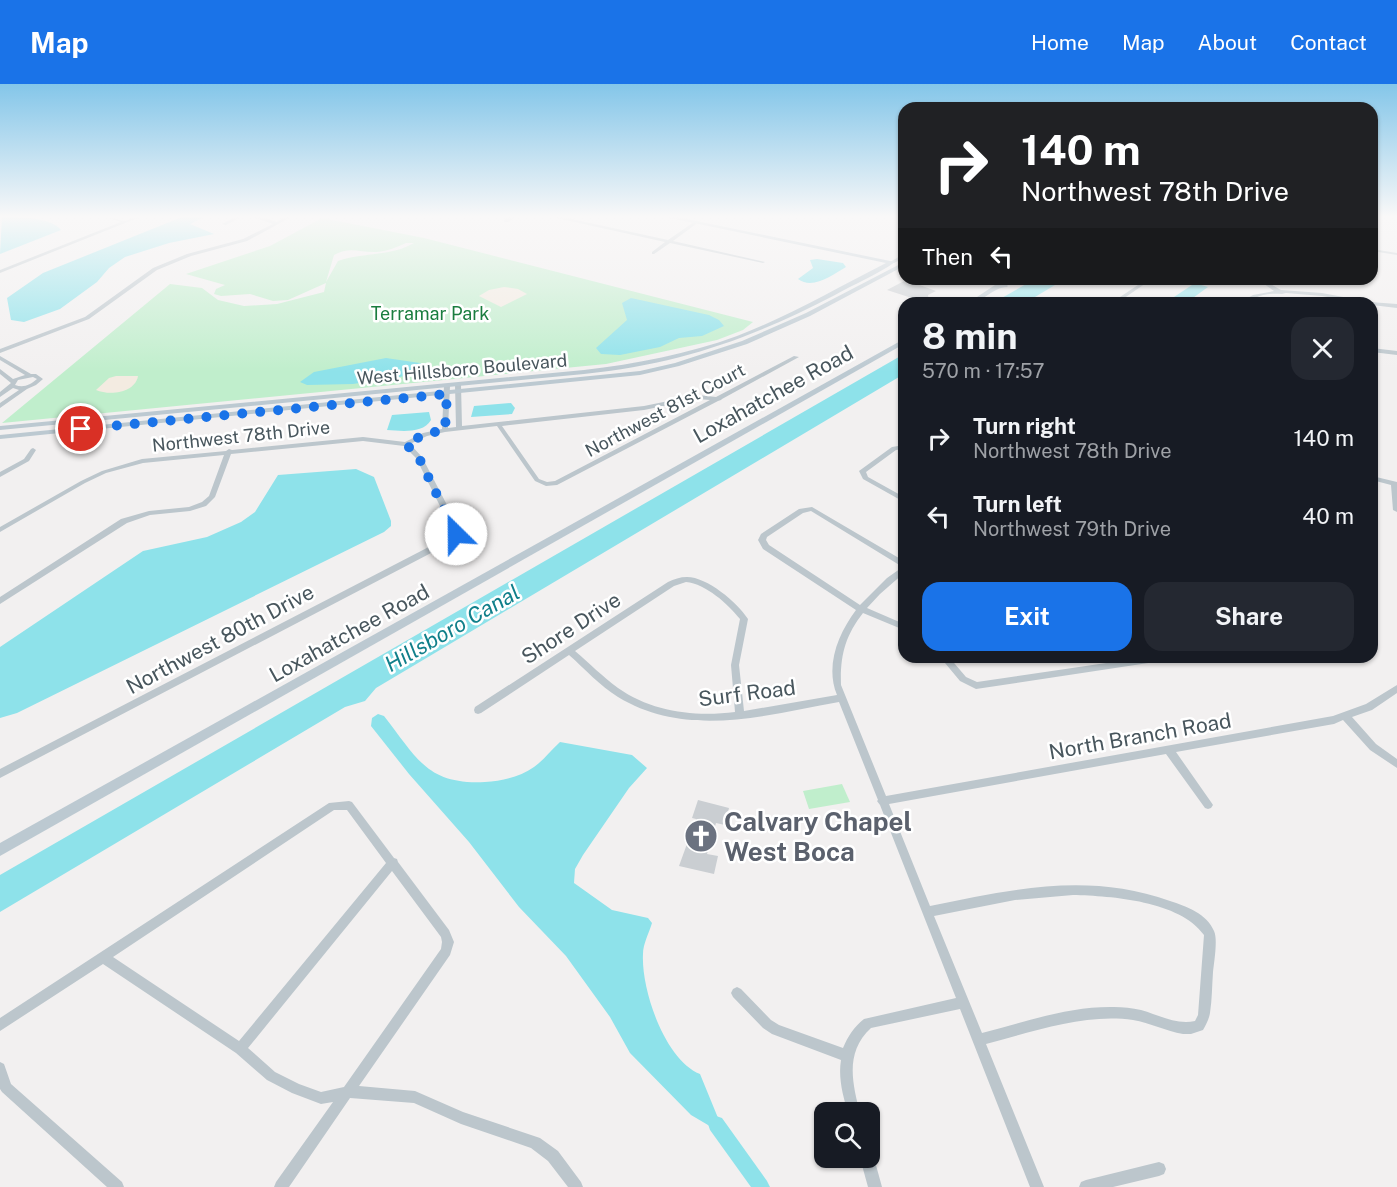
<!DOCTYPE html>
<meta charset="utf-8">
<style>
:root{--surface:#171b24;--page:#242831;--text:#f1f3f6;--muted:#9ea1a6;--accent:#1a73e8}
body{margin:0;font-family:"Public Sans",sans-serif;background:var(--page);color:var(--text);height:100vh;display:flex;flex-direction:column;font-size:22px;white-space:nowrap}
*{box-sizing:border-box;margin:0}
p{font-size:20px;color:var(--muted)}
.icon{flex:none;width:33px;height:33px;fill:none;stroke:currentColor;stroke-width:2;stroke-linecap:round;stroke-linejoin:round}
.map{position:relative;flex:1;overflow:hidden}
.drawer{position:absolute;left:898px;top:213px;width:480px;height:366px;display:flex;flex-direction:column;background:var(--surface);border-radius:18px;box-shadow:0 2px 4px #0004}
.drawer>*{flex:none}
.top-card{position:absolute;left:898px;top:18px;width:480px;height:183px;border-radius:18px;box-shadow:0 2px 4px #0004;background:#202124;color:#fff;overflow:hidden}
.controls{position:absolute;left:814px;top:1018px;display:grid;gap:12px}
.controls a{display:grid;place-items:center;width:66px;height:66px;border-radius:12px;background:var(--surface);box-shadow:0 2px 4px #0004;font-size:30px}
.pin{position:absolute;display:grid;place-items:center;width:51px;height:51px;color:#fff;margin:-26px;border:3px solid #fff;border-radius:50%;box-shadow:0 2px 6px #0007}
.me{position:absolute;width:66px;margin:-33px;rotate:337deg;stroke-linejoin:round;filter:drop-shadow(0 0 4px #0008)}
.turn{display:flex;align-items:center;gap:21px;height:126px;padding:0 24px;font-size:27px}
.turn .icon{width:78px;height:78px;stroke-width:2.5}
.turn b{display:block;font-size:42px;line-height:51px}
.then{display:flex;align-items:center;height:57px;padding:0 24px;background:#0003;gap:12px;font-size:22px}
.round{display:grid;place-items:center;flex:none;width:63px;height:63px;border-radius:18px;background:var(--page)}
.summary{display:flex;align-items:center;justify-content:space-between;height:102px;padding:0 24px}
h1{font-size:36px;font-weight:700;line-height:45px}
.action{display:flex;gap:12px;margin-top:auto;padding:12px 24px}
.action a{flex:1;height:69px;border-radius:18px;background:var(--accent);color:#fff;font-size:24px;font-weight:700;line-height:69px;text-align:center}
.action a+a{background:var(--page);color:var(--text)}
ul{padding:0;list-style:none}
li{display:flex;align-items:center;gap:18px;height:78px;padding:0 24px}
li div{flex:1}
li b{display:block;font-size:22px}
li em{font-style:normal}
header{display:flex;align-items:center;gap:36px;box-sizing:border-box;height:84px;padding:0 30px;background:var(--accent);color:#fff}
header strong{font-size:28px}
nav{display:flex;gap:33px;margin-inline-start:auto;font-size:21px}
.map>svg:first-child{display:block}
</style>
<header>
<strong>Map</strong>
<nav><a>Home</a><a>Map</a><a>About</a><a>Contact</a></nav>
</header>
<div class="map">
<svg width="1397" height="1103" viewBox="0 0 1397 1103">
<rect width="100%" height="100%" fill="#f2f0f0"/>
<g fill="#c0eecc" fill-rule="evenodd">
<path d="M322,134L424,154L753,238L743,246L717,256L606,280L2,339L170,200L202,204L218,216L244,222L277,220L324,208L326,199L288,216L273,217L250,210L221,212L214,210L216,205L225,201L186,190L270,162ZM406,159H414C390,173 363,168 338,177L326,198L334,171C350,162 361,169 377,168C388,167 397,163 406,159Z"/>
<path d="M842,700L850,718L809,725L803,707Z"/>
</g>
<g fill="#f3ebe1">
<path d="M504,203L518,205L527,210L501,223L479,212L489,206Z"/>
<path d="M116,292H138C135,309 110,312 96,306L109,294Z"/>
</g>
<g fill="#8ee2ea">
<path d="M2,133C18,133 51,133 61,146L0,170Z"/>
<path d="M182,133H204L190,140L214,150L169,159L125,173L109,184L97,198L60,225L24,238L11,236L7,214L43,189Z"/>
<path d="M817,175L843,179L846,183C832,191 813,206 798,195L813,184L810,176Z"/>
<path d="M1035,195H1065L1025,219H993Z"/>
<path d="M1195,199L1208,203L1186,219H1165Z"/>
<path d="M631,214L709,231L719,236L724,242L702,252L679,254L660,263L620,271L601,270L596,264L627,236L622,219Z"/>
<path d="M904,270V290L376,604L365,617L345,623L0,828V791Z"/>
<path d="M386,274L420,279L425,281L426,286L418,290L353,300L307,301L300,298L314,288Z"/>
<path d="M511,319L515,324L512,330L471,333L474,322Z"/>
<path d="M429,328L431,336C423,350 401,347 387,346L392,331Z"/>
<path d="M356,385L374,393L391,437V442L384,448L17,629L0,634V563L143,467L207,453L241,438L255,428L278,391Z"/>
<path d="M378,630L384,632C417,674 427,701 485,698C502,697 520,693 534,683C544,676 551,666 560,658L632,671L647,684L629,704L583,771L575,785L574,799L612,826L648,834L652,839C649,849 643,860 643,870C641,906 665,976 700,990L725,1051L691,1031L630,969L610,933L566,872L519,823L469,758L409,690L371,642L372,634Z"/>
</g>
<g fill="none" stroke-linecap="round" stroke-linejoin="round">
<path fill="#8ee2ea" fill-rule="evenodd" d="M716,1032L722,1034L767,1097L770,1103H751L710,1046L708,1040L710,1034Z"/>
</g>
<g fill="#caced2">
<path d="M906,196L936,207L928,211L929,217L924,218L887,206Z"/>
<path d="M698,716L729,724L725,741L716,739L707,770L718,772L714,790L679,782L696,735L692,734Z"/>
</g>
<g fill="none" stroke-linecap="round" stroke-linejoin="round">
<g fill="#bcc6cc" fill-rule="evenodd">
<path d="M105,133C112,133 121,137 125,137C130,136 134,133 140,133L0,189V186L121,138Z"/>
<path d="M235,133H241L226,141L222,140Z"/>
<path d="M253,133H261L277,138L285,133H291L247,157L191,172L157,186L89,235L0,269V265L85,233L153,184L187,170L243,155L273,140Z"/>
<path d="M509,133H515L508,138H504V136Z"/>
<path d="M552,133H562L668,156L694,138H696V140L673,157L765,178L763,179L670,159L654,170H652V168L665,158Z"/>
<path d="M1372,165L1397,169V171L1372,167Z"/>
<path d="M902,171H904V174L894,179L890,178Z"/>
<path d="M1147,195H1152L1117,219H1111Z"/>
<path d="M1242,195H1252L1267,198L1281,206L1322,209L1370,218L1397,220V224L1372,221V219H1361L1322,212L1286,209L1282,210C1273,209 1263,210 1255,214C1249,217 1246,219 1239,219L1253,211L1274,207L1264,200Z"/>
<path d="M1372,264L1397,267V271L1372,268Z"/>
<path d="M0,272L31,290H36L43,295L36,301L27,305L0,324V319L19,306L13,304L0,313V308L11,299L0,290V285L13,295L25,291L0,276ZM33,293L37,295C30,301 24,304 15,301L18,296Z"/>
<path d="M794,272L799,273L722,315L721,316L718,317L557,401L546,402L535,397L497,342L445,348L427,352L410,360L422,373L459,444L460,450L454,457L0,694V685L448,453L452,449L451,444L416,374L404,362L363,357L231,370L215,413L206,422L190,427L150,431L127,439L0,520V513L121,435L149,427L189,423L202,418L209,412L224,371L143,379L106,389L85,399L0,448V443L81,397L102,387L142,375L226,367L229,365L232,366L363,353L405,358L423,349L442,345L444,302L447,300L450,302L448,344L456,343L455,301L458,299L461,301L462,342L644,322L698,311L716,313ZM698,315L710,316L555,397L547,398L539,395L502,342L644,326Z"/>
<path d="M904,361V365L896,366L866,388L868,393L904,413V418L863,395L859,387L892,363Z"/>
<path d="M33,364L36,366L29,377L0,393V388L24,375L31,365Z"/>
<path d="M1372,392L1397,398V428L1393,426L1391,401L1372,396Z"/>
<path d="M812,423L904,477V489L880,510L867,524L904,540V546L863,529C845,552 840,572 841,601L886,712L1333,632L1366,620L1397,601V609L1372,626L1352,633L1376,660L1397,675V684L1370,666L1343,636L1334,640L1176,668L1211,718L1213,721L1211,724L1208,725L1205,724L1166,670L889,720L930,822C1013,805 1088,788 1170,817C1186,822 1207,830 1214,847C1218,855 1214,878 1213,888C1212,902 1212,916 1210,929C1209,935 1206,941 1203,946L1191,950H1183C1166,947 1150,939 1133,936C1084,929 1033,948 986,960L1044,1103H1030L960,925L871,944C845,968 852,998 860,1029H848C843,1012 838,994 841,976L772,950L763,944L733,913L731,909L733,905L737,903L741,905L771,936L779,941L843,964C848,952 854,943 864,935L956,914L880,721L877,717L878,716L839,618C766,631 687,655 618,613C600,602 585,585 569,571L481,629L478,630L475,629L474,626L475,623L668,498C674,495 680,493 687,493C707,493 737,518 748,535L739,581L744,627L837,611C825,582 838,550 856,526L763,465L758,456L761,450L799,425ZM811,427L901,482H904L887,494L860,521L769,461L766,456L767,453L803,429ZM686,498C706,500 728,520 740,535L731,581L735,628C695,633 652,628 618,604C603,593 589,579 575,567L674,502ZM1073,811C1112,812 1180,817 1204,851L1198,931L1195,937C1176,941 1159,931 1141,926C1132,924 1123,923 1114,923C1069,922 1025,938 982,949L934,832L1015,816Z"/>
<path d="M940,573H949L966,593L977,598L1147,573H1172L1171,575L1168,576L976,605L960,597Z"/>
<path d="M349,717L352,718L394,774L397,775L398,778L449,846L454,858L450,871L359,1002L415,1007L463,1028L540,1054L558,1067L581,1098L583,1103H568L548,1077L531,1064L461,1040L414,1019L350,1014L289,1103H274L276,1098L333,1018L321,1020L292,1009L267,996L236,969L103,880L0,947V934L329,719ZM334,726H347L386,779L239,957L113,873ZM392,787L441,853L442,858L441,865L344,1003L321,1008L299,1000L275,988L248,964Z"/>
<path d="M0,978L4,980L11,1000L122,1098L124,1103H107L2,1008L0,1005Z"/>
<path d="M870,1069L874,1074L882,1103H868L860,1074H870Z"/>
<path d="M1159,1078L1164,1080L1166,1085L1164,1090L1159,1092L1113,1103H1079L1081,1098L1086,1096Z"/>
</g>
<g fill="#bcc9d1" fill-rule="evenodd">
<path d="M665,133H677L895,178C877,191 854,200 835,211C750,255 680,280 584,290L0,346V342L584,286C636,280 688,270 737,252C789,232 837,204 886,179Z"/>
<path d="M904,178V182L810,232L747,260L679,282L640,291L0,355V351L640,287L675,279L742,257L806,229Z"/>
<path d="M977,195H987L1000,199L1006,195H1013L1006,200L1008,202L1007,203C993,203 983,219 968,219L995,201Z"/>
<path d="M904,255V260L0,772V759Z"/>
</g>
</g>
<linearGradient id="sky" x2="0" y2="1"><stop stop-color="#84c6e9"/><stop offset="0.46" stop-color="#f9f8f8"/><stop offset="1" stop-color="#f9f8f8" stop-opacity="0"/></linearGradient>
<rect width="1397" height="288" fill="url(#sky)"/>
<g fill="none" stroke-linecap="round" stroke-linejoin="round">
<path stroke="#1a73e8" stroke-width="10" stroke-dasharray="0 18" d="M81,345L447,310L445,346L425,350L406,360L419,374L456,450"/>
</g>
<defs>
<g id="church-disc" transform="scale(1.725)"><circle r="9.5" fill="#6b7280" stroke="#fff"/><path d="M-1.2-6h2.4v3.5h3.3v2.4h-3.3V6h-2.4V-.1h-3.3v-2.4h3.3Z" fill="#fff"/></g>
</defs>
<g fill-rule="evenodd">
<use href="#church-disc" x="701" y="752"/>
</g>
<g text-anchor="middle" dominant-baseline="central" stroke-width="5" stroke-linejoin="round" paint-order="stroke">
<g font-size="18" fill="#1a7d3f" stroke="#fff">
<text x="430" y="229">Terramar Park</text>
</g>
<g font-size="18" fill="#48565d" stroke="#fff">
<text transform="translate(462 285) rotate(-5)">West Hillsboro Boulevard</text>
<text transform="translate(665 326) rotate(-28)">Northwest 81st Court</text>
<text transform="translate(241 352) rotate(-6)">Northwest 78th Drive</text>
</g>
<g font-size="21" fill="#48565d" stroke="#fff">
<text transform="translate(773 310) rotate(-29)">Loxahatchee Road</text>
<text transform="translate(571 544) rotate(-33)">Shore Drive</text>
<text transform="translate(349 549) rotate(-29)">Loxahatchee Road</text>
<text transform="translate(220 555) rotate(-28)">Northwest 80th Drive</text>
<text transform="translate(747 609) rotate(-7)">Surf Road</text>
<text transform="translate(1140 652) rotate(-10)">North Branch Road</text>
</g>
<g font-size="22" font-style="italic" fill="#107f8a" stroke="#fff">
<text transform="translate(452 544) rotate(-30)">Hillsboro Canal</text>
</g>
<g font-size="26" font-weight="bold" fill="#5b616d" stroke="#fff" text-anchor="start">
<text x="724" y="737">Calvary Chapel<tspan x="724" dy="30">West Boca</tspan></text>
</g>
</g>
</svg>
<div class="controls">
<a><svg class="icon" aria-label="search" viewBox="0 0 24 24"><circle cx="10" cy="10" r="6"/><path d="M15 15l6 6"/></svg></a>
</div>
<div class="pin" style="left:81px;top:345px;background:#d93025"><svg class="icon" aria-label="arrive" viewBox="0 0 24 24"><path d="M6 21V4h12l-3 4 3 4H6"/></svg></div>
<svg class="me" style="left:456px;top:450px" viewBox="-20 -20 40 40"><circle r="19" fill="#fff"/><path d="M0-13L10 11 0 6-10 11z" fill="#1a73e8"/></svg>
<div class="top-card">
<div class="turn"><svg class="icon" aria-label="right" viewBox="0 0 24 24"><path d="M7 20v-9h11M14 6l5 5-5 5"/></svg><div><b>140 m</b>Northwest 78th Drive</div></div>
<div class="then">Then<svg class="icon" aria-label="left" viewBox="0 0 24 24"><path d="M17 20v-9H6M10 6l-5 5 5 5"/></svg></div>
</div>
<section class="drawer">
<div class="summary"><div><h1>8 min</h1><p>570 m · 17:57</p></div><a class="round"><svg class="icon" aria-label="close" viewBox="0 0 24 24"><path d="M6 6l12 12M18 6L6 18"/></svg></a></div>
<ul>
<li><svg class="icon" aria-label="right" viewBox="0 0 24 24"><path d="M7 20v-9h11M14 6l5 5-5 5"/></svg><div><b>Turn right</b><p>Northwest 78th Drive</p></div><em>140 m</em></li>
<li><svg class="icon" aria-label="left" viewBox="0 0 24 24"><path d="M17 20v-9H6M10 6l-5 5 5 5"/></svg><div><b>Turn left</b><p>Northwest 79th Drive</p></div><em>40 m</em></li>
</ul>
<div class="action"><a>Exit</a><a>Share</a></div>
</section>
</div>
